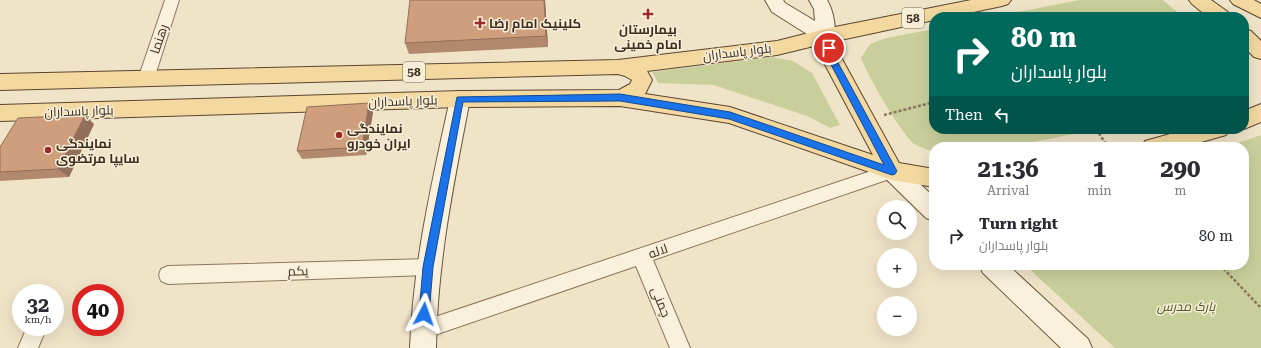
<!DOCTYPE html>
<meta charset="utf-8">
<style>
:root{--surface:#fff;--page:#f2f2f3;--text:#2b2b33;--muted:#7c7c81}
body{margin:0;font-family:"Roboto Serif",Cairo,serif;background:var(--page);color:var(--text);height:100vh;display:flex;flex-direction:column;font-size:15px;white-space:nowrap}
*{box-sizing:border-box;margin:0}
p{font-size:13px;color:var(--muted)}
.icon{flex:none;width:22px;height:22px;fill:none;stroke:currentColor;stroke-width:2;stroke-linecap:round;stroke-linejoin:round}
.map{position:relative;flex:1;overflow:hidden}
.panel{position:absolute;left:929px;top:142px;width:320px;height:128px;display:flex;flex-direction:column;background:var(--surface);border-radius:16px;box-shadow:0 4px 16px #0002}
.panel>*{flex:none}
.hud{position:absolute;left:929px;top:12px;width:320px;height:122px;border-radius:16px;box-shadow:0 4px 16px #0002;background:#00695c;color:#fff;overflow:hidden}
.fabs{position:absolute;left:877px;top:200px;display:grid;gap:8px}
.fabs a{display:grid;place-items:center;width:40px;height:40px;border-radius:50%;background:var(--surface);box-shadow:0 4px 16px #0002;font-size:20px}
.speed{position:absolute;left:12px;top:284px;display:flex;gap:8px;font-size:20px;font-weight:700;text-align:center}
.speed>*{display:grid;place-content:center;width:52px;height:52px;border-radius:50%;background:var(--surface);box-shadow:0 4px 16px #0002;line-height:1}
.speed small{font-size:10px;font-weight:400}
.speed .limit{border:6px solid #d22;background:#fff;color:#111}
.pin{position:absolute;display:grid;place-items:center;width:34px;height:34px;color:#fff;margin:-17px;border:2px solid #fff;border-radius:50%;box-shadow:0 1px 4px #0007}
.me{position:absolute;width:44px;margin:-22px;rotate:4deg;stroke-linejoin:round;filter:drop-shadow(0 0 3px #0008)}
.turn{display:flex;align-items:center;gap:14px;height:84px;padding:0 16px;font-size:18px}
.turn .icon{width:52px;height:52px;stroke-width:2.5}
.turn b{display:block;font-size:28px;line-height:34px}
.then{display:flex;align-items:center;height:38px;padding:0 16px;background:#0003;gap:8px;font-size:15px}
.eta{display:flex;justify-content:space-evenly;align-items:center;height:68px;text-align:center}
.eta b{font-size:24px;font-weight:700;line-height:28px}
ul{padding:0;list-style:none}
li{display:flex;align-items:center;gap:12px;height:52px;padding:0 16px}
li div{flex:1}
li b{display:block;font-size:15px}
li em{font-style:normal}
.map>svg:first-child{display:block}
</style>
<div class="map">
<svg width="1261" height="348" viewBox="0 0 1261 348">
<rect width="100%" height="100%" fill="#f0e4c8"/>
<g fill="#c9cf9b">
<path d="M1079,0H1163L1183,17H993Z"/>
<path d="M934,29V129H1098L1044,140L1001,147H934V152C929,150 921,148 916,145C902,136 868,76 861,58L870,44L886,38Z"/>
<path d="M772,57L793,61L812,73L840,125L830,128L807,116L714,85L658,83L652,72Z"/>
<path d="M1261,135V348H1115L1025,265H1244V147H1227Z"/>
</g>
<g fill="none" stroke-linecap="round" stroke-linejoin="round">
<g stroke="#8d765c" stroke-width="2">
<g id="street">
<path d="M165,0H179L154,79L151,83L146,85L141,83L138,79Z"/>
<path d="M892,164L898,166L900,171L898,176L653,260L690,348H670L636,266L423,339L416,337L413,330L416,323L423,321Z"/>
<path d="M428,259L435,261L437,267L435,273L428,275L168,284L161,281L159,275L161,269L168,266Z"/>
<path d="M27,327H47L38,348H18Z"/>
</g>
</g>
<g stroke="#6f573f" stroke-width="2">
<g id="secondary">
<path d="M765,0H783L785,3L815,21L814,9L809,0H827C833,10 838,30 832,41L825,43L818,41L772,12Z"/>
<path d="M460,91L467,93L470,99C454,182 437,263 436,348H410C413,263 432,182 450,99L453,93Z"/>
<path d="M892,162L900,165L934,197V221L926,218L884,177L881,171L884,165Z"/>
<path d="M979,265H1008L1088,339L1092,348H1061L983,273Z"/>
</g>
</g>
<g stroke="#5b4430" stroke-width="2">
<g id="primary">
<path d="M971,0H1011L1008,4L1002,6L950,17H934V20L836,41L842,59L899,163L934,169V187L892,180L729,123L620,106L460,107L0,121V105L460,91L619,90L630,84L632,80L625,76L618,74L0,90V74L618,60L777,41L825,29ZM818,45L822,59L873,155L730,107L645,94L652,80L647,71L777,55Z"/>
<path d="M1189,0H1211L1228,12L1230,17H1208L1192,4Z"/>
<path d="M1230,0H1254L1261,4V18L1233,4Z"/>
<path d="M1244,29L1251,31L1261,41V59L1254,57L1244,47Z"/>
<path d="M1261,104V122L1244,129H1243L1244,111Z"/>
<path d="M1188,129H1230L1226,135L1184,147H1142L1145,141Z"/>
</g>
</g>
<g stroke="#8d765c" stroke-width="2.5" stroke-dasharray="3 2" stroke-linecap="butt">
<path d="M884,115L934,102"/>
<path d="M1096,129L1108,147"/>
<path d="M1220,265L1261,308"/>
</g>
<use href="#street" fill="#faf1dc" fill-rule="evenodd"/>
<use href="#secondary" fill="#faf1dc" fill-rule="evenodd"/>
<use href="#primary" fill="#f3d9a0" fill-rule="evenodd"/>
</g>
<g fill="#b2896c">
<path d="M545,0L548,47L409,54L405,43Z"/>
<path d="M373,112L366,155L302,159L297,151Z"/>
<path d="M94,124L69,177L0,181V147Z"/>
</g>
<g fill="#916f58">
<path d="M544,0H545L548,47L546,36Z"/>
<path d="M369,103L373,112L366,155L362,147Z"/>
<path d="M85,115L94,124L69,177L58,169Z"/>
</g>
<g fill="#cf9f7d" stroke="#916f58">
<path d="M410,0H544L546,36L405,43Z"/>
<path d="M369,103L362,147L297,151L307,107Z"/>
<path d="M85,115L58,169L0,172V147L18,118Z"/>
</g>
<path fill="#1a73e8" stroke="#114b97" d="M826,45H829L833,48L836,59L897,171L895,174L892,175L729,119L620,101L463,102L433,267L429,314L428,317L424,319L420,317L419,314L423,267L457,97L620,94L730,112L884,165L828,59L825,48Z"/>
<g fill="#9e2a2b" stroke="#f7eed8" stroke-width="1.5">
<path d="M646 8h4v4h4v4h-4v4h-4v-4h-4v-4h4z"/>
<path d="M478 17h4v4h4v4h-4v4h-4v-4h-4v-4h4z"/>
<circle cx="339" cy="135" r="4"/>
<circle cx="48" cy="150" r="4"/>
</g>
<g text-anchor="middle" dominant-baseline="central" stroke-width="3" stroke-linejoin="round" paint-order="stroke">
<g fill="#f7eed8" stroke="#756857" stroke-width="1">
<rect x="902" y="8" width="22" height="20" rx="3"/>
<rect x="403" y="62" width="22" height="20" rx="3"/>
</g>
<g font-size="12" font-weight="bold" fill="#3d2e20">
<text x="913" y="18">58</text>
<text x="414" y="72">58</text>
</g>
<g font-size="13" font-weight="bold" fill="#3d2e20" stroke="#f7eed8" text-anchor="start">
<text x="489" y="23">کلینیک امام رضا</text>
<text x="648" y="29" text-anchor="middle">بیمارستان<tspan x="648" dy="15">امام خمینی</tspan></text>
<text x="347" y="128">نمایندگی<tspan x="347" dy="15">ایران خودرو</tspan></text>
<text x="56" y="143">نمایندگی<tspan x="56" dy="15">سایپا مرتضوی</tspan></text>
</g>
<g font-size="13" fill="#3d2e20" stroke="#f7eed8">
<text transform="translate(159 39) rotate(-72)">رهنما</text>
<text transform="translate(737 52) rotate(-7)">بلوار پاسداران</text>
<text transform="translate(403 101) rotate(-2)">بلوار پاسداران</text>
<text transform="translate(79 111) rotate(-2)">بلوار پاسداران</text>
<text transform="translate(658 251) rotate(-19)">لاله</text>
<text transform="translate(298 271) rotate(-2)">یکم</text>
<text transform="translate(661 302) rotate(68)">چمنی</text>
</g>
<g font-size="13" font-style="italic" fill="#4d5a26" stroke="#f7eed8">
<text x="1186" y="306">پارک مدرس</text>
</g>
</g>
</svg>
<div class="fabs">
<a><svg class="icon" aria-label="search" viewBox="0 0 24 24"><circle cx="10" cy="10" r="6"/><path d="M15 15l6 6"/></svg></a>
<a>+</a>
<a>−</a>
</div>
<div class="speed"><div>32<small>km/h</small></div><div class="limit">40</div></div>
<div class="pin" style="left:829px;top:48px;background:#d93025"><svg class="icon" aria-label="arrive" viewBox="0 0 24 24"><path d="M6 21V4h12l-3 4 3 4H6"/></svg></div>
<svg class="me" style="left:424px;top:314px" viewBox="-20 -20 40 40"><path d="M0-17L14 15 0 8-14 15z" fill="#1a73e8" stroke="#fff" stroke-width="4"/></svg>
<div class="hud">
<div class="turn"><svg class="icon" aria-label="right" viewBox="0 0 24 24"><path d="M7 20v-9h11M14 6l5 5-5 5"/></svg><div><b>80 m</b>بلوار پاسداران</div></div>
<div class="then">Then<svg class="icon" aria-label="left" viewBox="0 0 24 24"><path d="M17 20v-9H6M10 6l-5 5 5 5"/></svg></div>
</div>
<section class="panel">
<div class="eta">
<div><b>21:36</b><p>Arrival</p></div>
<div><b>1</b><p>min</p></div>
<div><b>290</b><p>m</p></div>
</div>
<ul>
<li><svg class="icon" aria-label="right" viewBox="0 0 24 24"><path d="M7 20v-9h11M14 6l5 5-5 5"/></svg><div><b>Turn right</b><p>بلوار پاسداران</p></div><em>80 m</em></li>
</ul>
</section>
</div>
